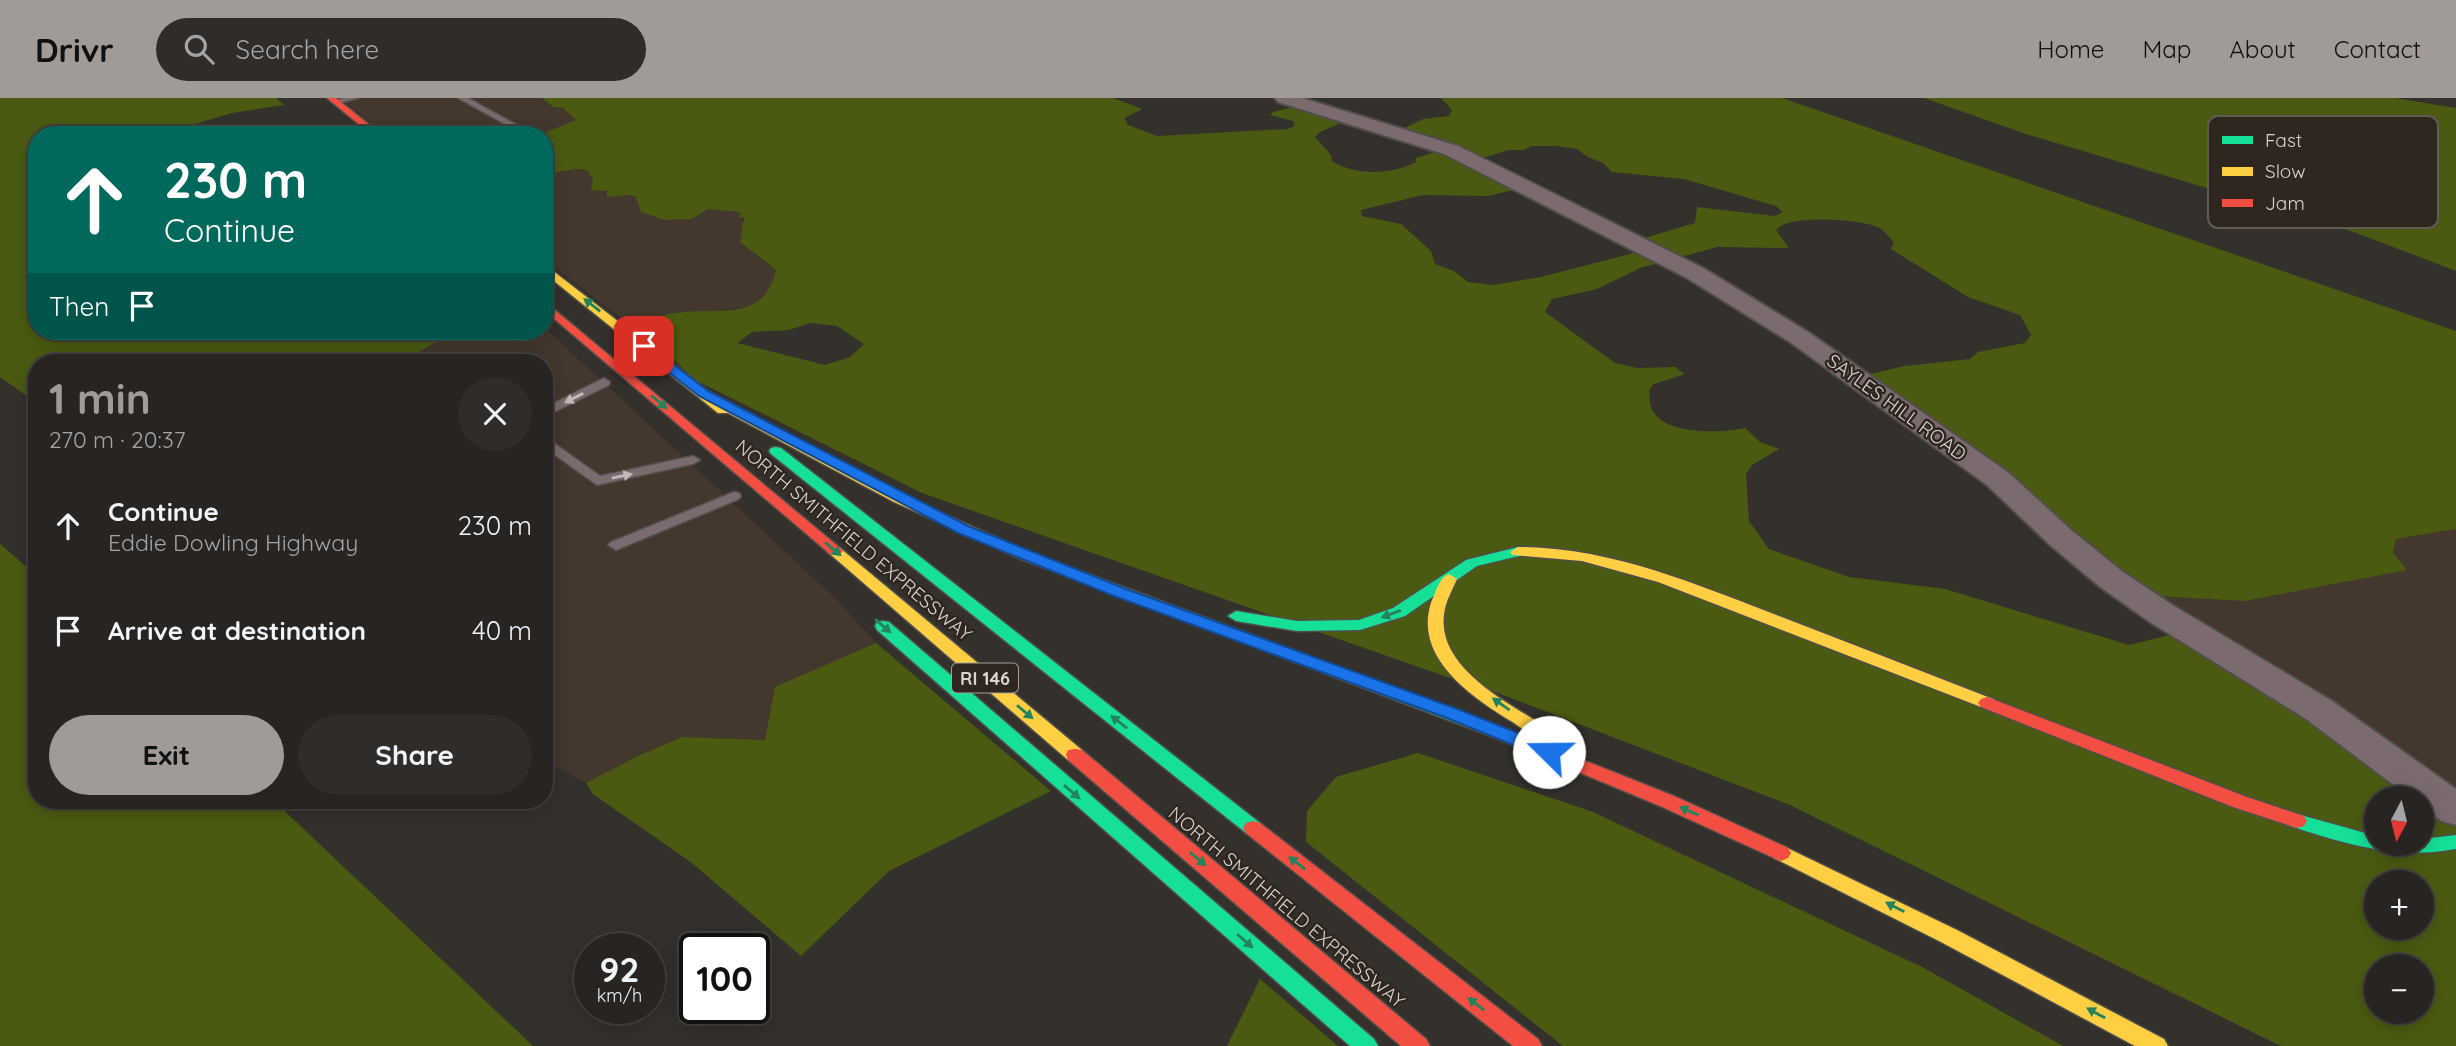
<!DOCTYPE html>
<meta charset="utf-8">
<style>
:root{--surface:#272421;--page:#2f2c2a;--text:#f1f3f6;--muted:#a4a4a5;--line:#43413f;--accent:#a09b97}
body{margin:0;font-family:Quicksand,sans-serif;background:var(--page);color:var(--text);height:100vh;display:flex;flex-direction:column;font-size:26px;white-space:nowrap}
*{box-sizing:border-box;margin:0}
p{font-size:23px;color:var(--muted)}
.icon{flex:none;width:38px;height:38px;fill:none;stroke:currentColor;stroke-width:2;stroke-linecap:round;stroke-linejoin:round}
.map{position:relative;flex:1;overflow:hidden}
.sheet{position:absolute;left:28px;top:256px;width:525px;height:455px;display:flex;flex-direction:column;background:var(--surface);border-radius:28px;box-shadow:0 4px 18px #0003,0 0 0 2px var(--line)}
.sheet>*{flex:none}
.banner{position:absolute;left:28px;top:28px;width:525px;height:214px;border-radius:28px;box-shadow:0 4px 18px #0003,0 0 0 2px var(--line);background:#00695c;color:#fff;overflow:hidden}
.needle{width:46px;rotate:187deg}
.buttons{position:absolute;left:2364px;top:688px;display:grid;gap:14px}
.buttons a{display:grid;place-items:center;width:70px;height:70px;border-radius:50%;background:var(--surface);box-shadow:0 4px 18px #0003,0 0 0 2px var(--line);font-size:35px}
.speed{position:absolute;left:574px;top:835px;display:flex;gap:14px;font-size:35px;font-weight:700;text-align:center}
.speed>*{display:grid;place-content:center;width:91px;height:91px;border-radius:50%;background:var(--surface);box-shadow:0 4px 18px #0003,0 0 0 2px var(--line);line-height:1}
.speed small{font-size:18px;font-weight:400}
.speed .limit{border:4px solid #111;border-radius:10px;background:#fff;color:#111}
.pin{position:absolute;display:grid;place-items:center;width:60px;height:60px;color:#fff;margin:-30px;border-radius:14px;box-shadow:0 4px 10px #0006}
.me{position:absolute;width:77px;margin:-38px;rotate:292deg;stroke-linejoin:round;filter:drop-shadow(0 0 5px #0008)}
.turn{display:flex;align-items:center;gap:24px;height:147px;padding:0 21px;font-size:32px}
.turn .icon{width:91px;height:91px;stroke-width:2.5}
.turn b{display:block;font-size:49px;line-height:60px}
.then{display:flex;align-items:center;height:66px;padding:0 21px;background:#0003;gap:14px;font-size:26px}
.round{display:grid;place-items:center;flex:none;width:74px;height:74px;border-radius:37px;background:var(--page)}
.headline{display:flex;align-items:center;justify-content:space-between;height:119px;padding:0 21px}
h1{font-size:42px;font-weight:800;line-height:52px;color:var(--accent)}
.primary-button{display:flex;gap:14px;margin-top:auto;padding:14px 21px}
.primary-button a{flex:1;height:80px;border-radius:42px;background:var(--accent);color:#111;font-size:28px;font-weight:800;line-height:80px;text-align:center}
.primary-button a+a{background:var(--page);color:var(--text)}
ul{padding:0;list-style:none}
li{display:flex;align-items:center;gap:21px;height:105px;padding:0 21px}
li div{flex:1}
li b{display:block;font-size:26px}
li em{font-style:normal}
header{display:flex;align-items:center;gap:42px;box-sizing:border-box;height:98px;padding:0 35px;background:var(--accent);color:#111}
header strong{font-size:33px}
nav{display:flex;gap:38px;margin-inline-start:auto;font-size:24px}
.search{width:490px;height:63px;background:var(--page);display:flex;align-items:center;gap:18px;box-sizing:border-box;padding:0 24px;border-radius:38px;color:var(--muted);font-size:26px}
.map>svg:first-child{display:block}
</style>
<header>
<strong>Drivr</strong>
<div class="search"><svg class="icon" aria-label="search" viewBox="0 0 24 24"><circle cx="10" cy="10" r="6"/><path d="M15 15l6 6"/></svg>Search here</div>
<nav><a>Home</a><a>Map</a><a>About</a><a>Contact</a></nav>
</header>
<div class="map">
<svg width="2456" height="948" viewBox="0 0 2456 948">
<rect width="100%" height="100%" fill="#34302c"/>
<g fill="#44372d">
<path d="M340,0H542L553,9L563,10L577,22L539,37H386Z"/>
<path d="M575,71L587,72L607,93V99L629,97L692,121L708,111L740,114L754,157L776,172L772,191L752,208L717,214L673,215L638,228L630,227L544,161V77Z"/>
<path d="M544,229L835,500L876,545L829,567L765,642L682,639L640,657L586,685L544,662V264H402L455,233H544Z"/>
<path d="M2456,431V709L2157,498L2406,471L2393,455L2396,441Z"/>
</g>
<g fill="#4a5b11" fill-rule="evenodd">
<path d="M0,0H276L284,7L232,15L158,37H37V233H455L402,264H37V305L0,279Z"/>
<path d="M542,0H1113L1142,11L1124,20L1128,27L1157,38L1288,31L1295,28L1293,23L1270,17L1273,14L1306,6L1349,21L1320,34L1315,39L1331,57L1332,63C1356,78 1391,77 1416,64V60L1448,50L1401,32L1423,21L1449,18L1452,12L1441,0H1782L2456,233V431L2396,441L2393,455L2407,472L2244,503L2157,498L1861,278L1905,268L1970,261L1978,254L2025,245L2031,237L2020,217L1968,199L1891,151L1894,144C1889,139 1884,132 1878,129C1859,121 1788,116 1776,132L1789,150L1717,149L1640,170L1597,191L1552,201L1545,214L1615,265L1637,270L1675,269L1685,276L1654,286L1649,292C1650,297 1649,305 1651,309C1661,338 1722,335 1745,330L1760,344L1779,351L1752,367L1746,376L1749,423L1769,451L1849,479L1945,491L2129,547L2198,530L2456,709V948H2281L1790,707L1464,582L1447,579L922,395L695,282L638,228C649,223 662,216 675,215C716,209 764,226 776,172L740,144L744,120L739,119L740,114L708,111L692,121L665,122L641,114L636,99L629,97L607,99V93L591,92L593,81L587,72L575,71L544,77V37H539L576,22L563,10L553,9ZM1531,48H1557L1577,51L1588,59L1603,65L1612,74L1684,81L1776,108L1783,114L1775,118L1697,109L1695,125L1641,141L1653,150L1541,179L1493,187L1468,184L1454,173L1435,166L1431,153L1401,126L1362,118L1361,112L1423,97L1488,98L1525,89L1477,62L1508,52H1524ZM810,225L837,228L864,246L850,259L825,267L737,245L752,234L789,232ZM2376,700H2422V746H2376ZM2376,784H2422V830H2376ZM2376,868H2422V914H2376Z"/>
<path d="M1924,0H2395L2456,10V173L2354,134L2026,36Z"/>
<path d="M0,446L37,478V702H273L533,948H0Z"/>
<path d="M876,545L1051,693L889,773L801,858L692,765L593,696L586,685L640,657L682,639L765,642L775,589Z"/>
<path d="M1418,655L1593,714L1924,870L2063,948H1563L1306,744L1307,713L1336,679Z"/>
<path d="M1260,881L1338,948H1227Z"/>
</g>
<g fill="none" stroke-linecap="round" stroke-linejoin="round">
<g stroke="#514e4a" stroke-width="3">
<g id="lane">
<path d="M343,0H358L336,6L332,4Z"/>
<path d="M458,0H468L526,32L519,34Z"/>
<path d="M604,280L610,284L609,287L544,319V310Z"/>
<path d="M544,338L600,378L693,358L700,362L693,366L597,387L544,349Z"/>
<path d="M734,394L739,395L741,398L739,401L621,450L616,452L608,447L611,444Z"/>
</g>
</g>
<g stroke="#514e4a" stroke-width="4">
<path id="street" d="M1275,0H1302L1458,48L1703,170L1808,234L2009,375L2071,432L2123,474L2174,508L2332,603L2456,691V727L2441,723L2422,708V700H2411L2306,621L2150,524L2099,488L2049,446L1987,387L1790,244L1687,180L1444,56L1278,4Z"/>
</g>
<g stroke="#514e4a" stroke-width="3">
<g id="fast">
<path d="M776,349L781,350L1260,725L1263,730L1260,735L1253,737L1246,735L771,356L769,353L771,350Z"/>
<path d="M1518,449L1526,454L1523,457L1477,468L1405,518L1360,532L1297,533L1236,523L1228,518L1236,513L1297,523L1359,522L1393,510L1466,462Z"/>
<path d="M1026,453L1511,633L1514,637L1511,641H1499L1021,461L1018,458Z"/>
<path d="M883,523L889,524L1374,941L1378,948H1350L877,532L875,528L877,524Z"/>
<path d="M2297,716L2376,738V746H2422V741L2456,737V751C2397,762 2345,746 2290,728L2287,723L2290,718Z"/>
</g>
</g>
<g stroke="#514e4a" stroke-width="3">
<g id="slow">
<path d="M544,166L708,293L904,398L1031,455L1034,458L1031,461H1021L894,404L728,315H718L544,175Z"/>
<path d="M835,448L840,450L1082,652L1084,657L1082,662H1068L830,456L827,453Z"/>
<path d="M1518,449C1610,449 1695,486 1779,518C1851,546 1922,573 1993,601L1996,605L1993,609H1981L1658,484L1582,463L1513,457L1510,454Z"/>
<path d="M1449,476L1457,481C1452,493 1445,504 1444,517C1437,571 1512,607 1549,631L1552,635L1549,639C1536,643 1522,630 1511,623C1468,597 1408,555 1434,497C1438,489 1440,479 1449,476Z"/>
<path d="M1781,747L1957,832L2164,941L2168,948H2135L1941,844L1774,760L1771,755L1774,750Z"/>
</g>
</g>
<g stroke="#514e4a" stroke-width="3">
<g id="jam">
<path d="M327,0H336L382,37H372Z"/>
<path d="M544,203L840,450L843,453L840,456H830L544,212Z"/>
<path d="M1987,599L2247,699L2304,718L2307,723L2304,728L2297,730L2233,709L1981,609L1978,605L1981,601Z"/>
<path d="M1505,631L1674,698L1788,750L1791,755L1788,760L1781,763L1774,760L1660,708L1499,641L1496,637L1499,633Z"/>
<path d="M1075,651L1082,652L1426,941L1430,948H1401L1068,662L1066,657L1068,652Z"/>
<path d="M1253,723L1260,725L1538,941L1542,948H1513L1246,735L1243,730L1246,725Z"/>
</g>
</g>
<use href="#lane" fill="#7b6a6e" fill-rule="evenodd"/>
<use href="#street" fill="#7b6a6e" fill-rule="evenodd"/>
<use href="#fast" fill="#16e098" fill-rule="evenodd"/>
<use href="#slow" fill="#ffcf43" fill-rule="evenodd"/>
<use href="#jam" fill="#f24e42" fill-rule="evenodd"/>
</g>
<defs><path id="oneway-solid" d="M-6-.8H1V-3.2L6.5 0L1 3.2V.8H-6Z" transform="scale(1.75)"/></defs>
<g fill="#22835c">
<use href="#oneway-solid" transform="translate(592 207) rotate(-142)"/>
<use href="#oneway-solid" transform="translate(659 304) rotate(40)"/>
<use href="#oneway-solid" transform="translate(833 451) rotate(40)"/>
<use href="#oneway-solid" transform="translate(1391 516) rotate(160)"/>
<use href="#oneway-solid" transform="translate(883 528) rotate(41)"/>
<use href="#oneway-solid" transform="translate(1501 606) rotate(-145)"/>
<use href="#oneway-solid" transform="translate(1025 614) rotate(40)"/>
<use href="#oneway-solid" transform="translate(1119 624) rotate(-142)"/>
<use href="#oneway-solid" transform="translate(1072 694) rotate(41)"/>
<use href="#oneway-solid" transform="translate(1689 713) rotate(-156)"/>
<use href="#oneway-solid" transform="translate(1198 761) rotate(40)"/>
<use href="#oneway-solid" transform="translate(1297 765) rotate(-142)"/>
<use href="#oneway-solid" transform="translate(1895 809) rotate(-153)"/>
<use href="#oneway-solid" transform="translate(1245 843) rotate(41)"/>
<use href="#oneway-solid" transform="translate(1476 906) rotate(-142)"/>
<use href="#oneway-solid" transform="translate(2096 915) rotate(-151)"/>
</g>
<g fill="#c2bab8">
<use href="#oneway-solid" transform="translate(574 300) rotate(153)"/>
<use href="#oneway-solid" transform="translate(622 378) rotate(-12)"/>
</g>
<path fill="#1a73e8" stroke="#114b97" stroke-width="2" d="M644,244L708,293L968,428L1126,491L1460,612L1556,650L1559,654L1556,659H1543L1447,620L1114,498L958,435L699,298L639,251V246Z"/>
<g text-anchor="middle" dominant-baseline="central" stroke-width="5" stroke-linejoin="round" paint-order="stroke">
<rect fill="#2e261f" stroke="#a6a09b" stroke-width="2" x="952" y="565.5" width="66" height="29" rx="5"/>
<g font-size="18" font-weight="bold" fill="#dad4d0">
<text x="985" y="580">RI 146</text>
</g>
<g font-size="19" fill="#dad4d0" stroke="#2e261f">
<text transform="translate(1897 309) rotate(36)">SAYLES HILL ROAD</text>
<text transform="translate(854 442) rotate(40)">NORTH SMITHFIELD EXPRESSWAY</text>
<text transform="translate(1287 809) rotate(40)">NORTH SMITHFIELD EXPRESSWAY</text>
</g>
</g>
<rect x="2208" y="18" width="230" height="112" rx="10" fill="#2e261f" stroke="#625a54" stroke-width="2"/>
<rect x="2222" y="38" width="31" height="8" fill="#16e098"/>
<rect x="2222" y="69" width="31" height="9" fill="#ffcf43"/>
<rect x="2222" y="101" width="31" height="8" fill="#f24e42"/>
<g font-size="19" fill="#dad4d0">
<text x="2265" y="49">Fast</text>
<text x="2265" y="80">Slow</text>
<text x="2265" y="112">Jam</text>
</g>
</svg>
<div class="buttons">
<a><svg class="needle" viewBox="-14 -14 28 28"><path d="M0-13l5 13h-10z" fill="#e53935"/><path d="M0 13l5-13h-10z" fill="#a4a4a5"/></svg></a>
<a>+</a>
<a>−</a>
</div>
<div class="speed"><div>92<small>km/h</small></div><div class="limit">100</div></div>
<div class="pin" style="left:644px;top:248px;background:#d93025"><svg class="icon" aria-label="arrive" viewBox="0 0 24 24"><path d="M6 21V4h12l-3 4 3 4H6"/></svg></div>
<svg class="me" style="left:1549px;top:654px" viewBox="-20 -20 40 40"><circle r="19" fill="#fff"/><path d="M0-13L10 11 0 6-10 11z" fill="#1a73e8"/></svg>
<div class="banner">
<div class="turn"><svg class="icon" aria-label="ahead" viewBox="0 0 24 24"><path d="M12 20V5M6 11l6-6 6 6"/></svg><div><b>230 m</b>Continue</div></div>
<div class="then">Then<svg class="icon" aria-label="arrive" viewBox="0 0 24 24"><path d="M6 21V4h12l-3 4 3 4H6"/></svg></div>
</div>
<section class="sheet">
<div class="headline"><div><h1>1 min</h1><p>270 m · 20:37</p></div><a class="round"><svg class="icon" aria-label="close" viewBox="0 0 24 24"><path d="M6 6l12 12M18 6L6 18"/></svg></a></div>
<ul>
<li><svg class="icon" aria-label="ahead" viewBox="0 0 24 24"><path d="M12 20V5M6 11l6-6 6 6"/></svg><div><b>Continue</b><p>Eddie Dowling Highway</p></div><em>230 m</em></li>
<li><svg class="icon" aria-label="arrive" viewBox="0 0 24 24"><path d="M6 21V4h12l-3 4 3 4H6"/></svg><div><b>Arrive at destination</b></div><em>40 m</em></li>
</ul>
<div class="primary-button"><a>Exit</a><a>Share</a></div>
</section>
</div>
